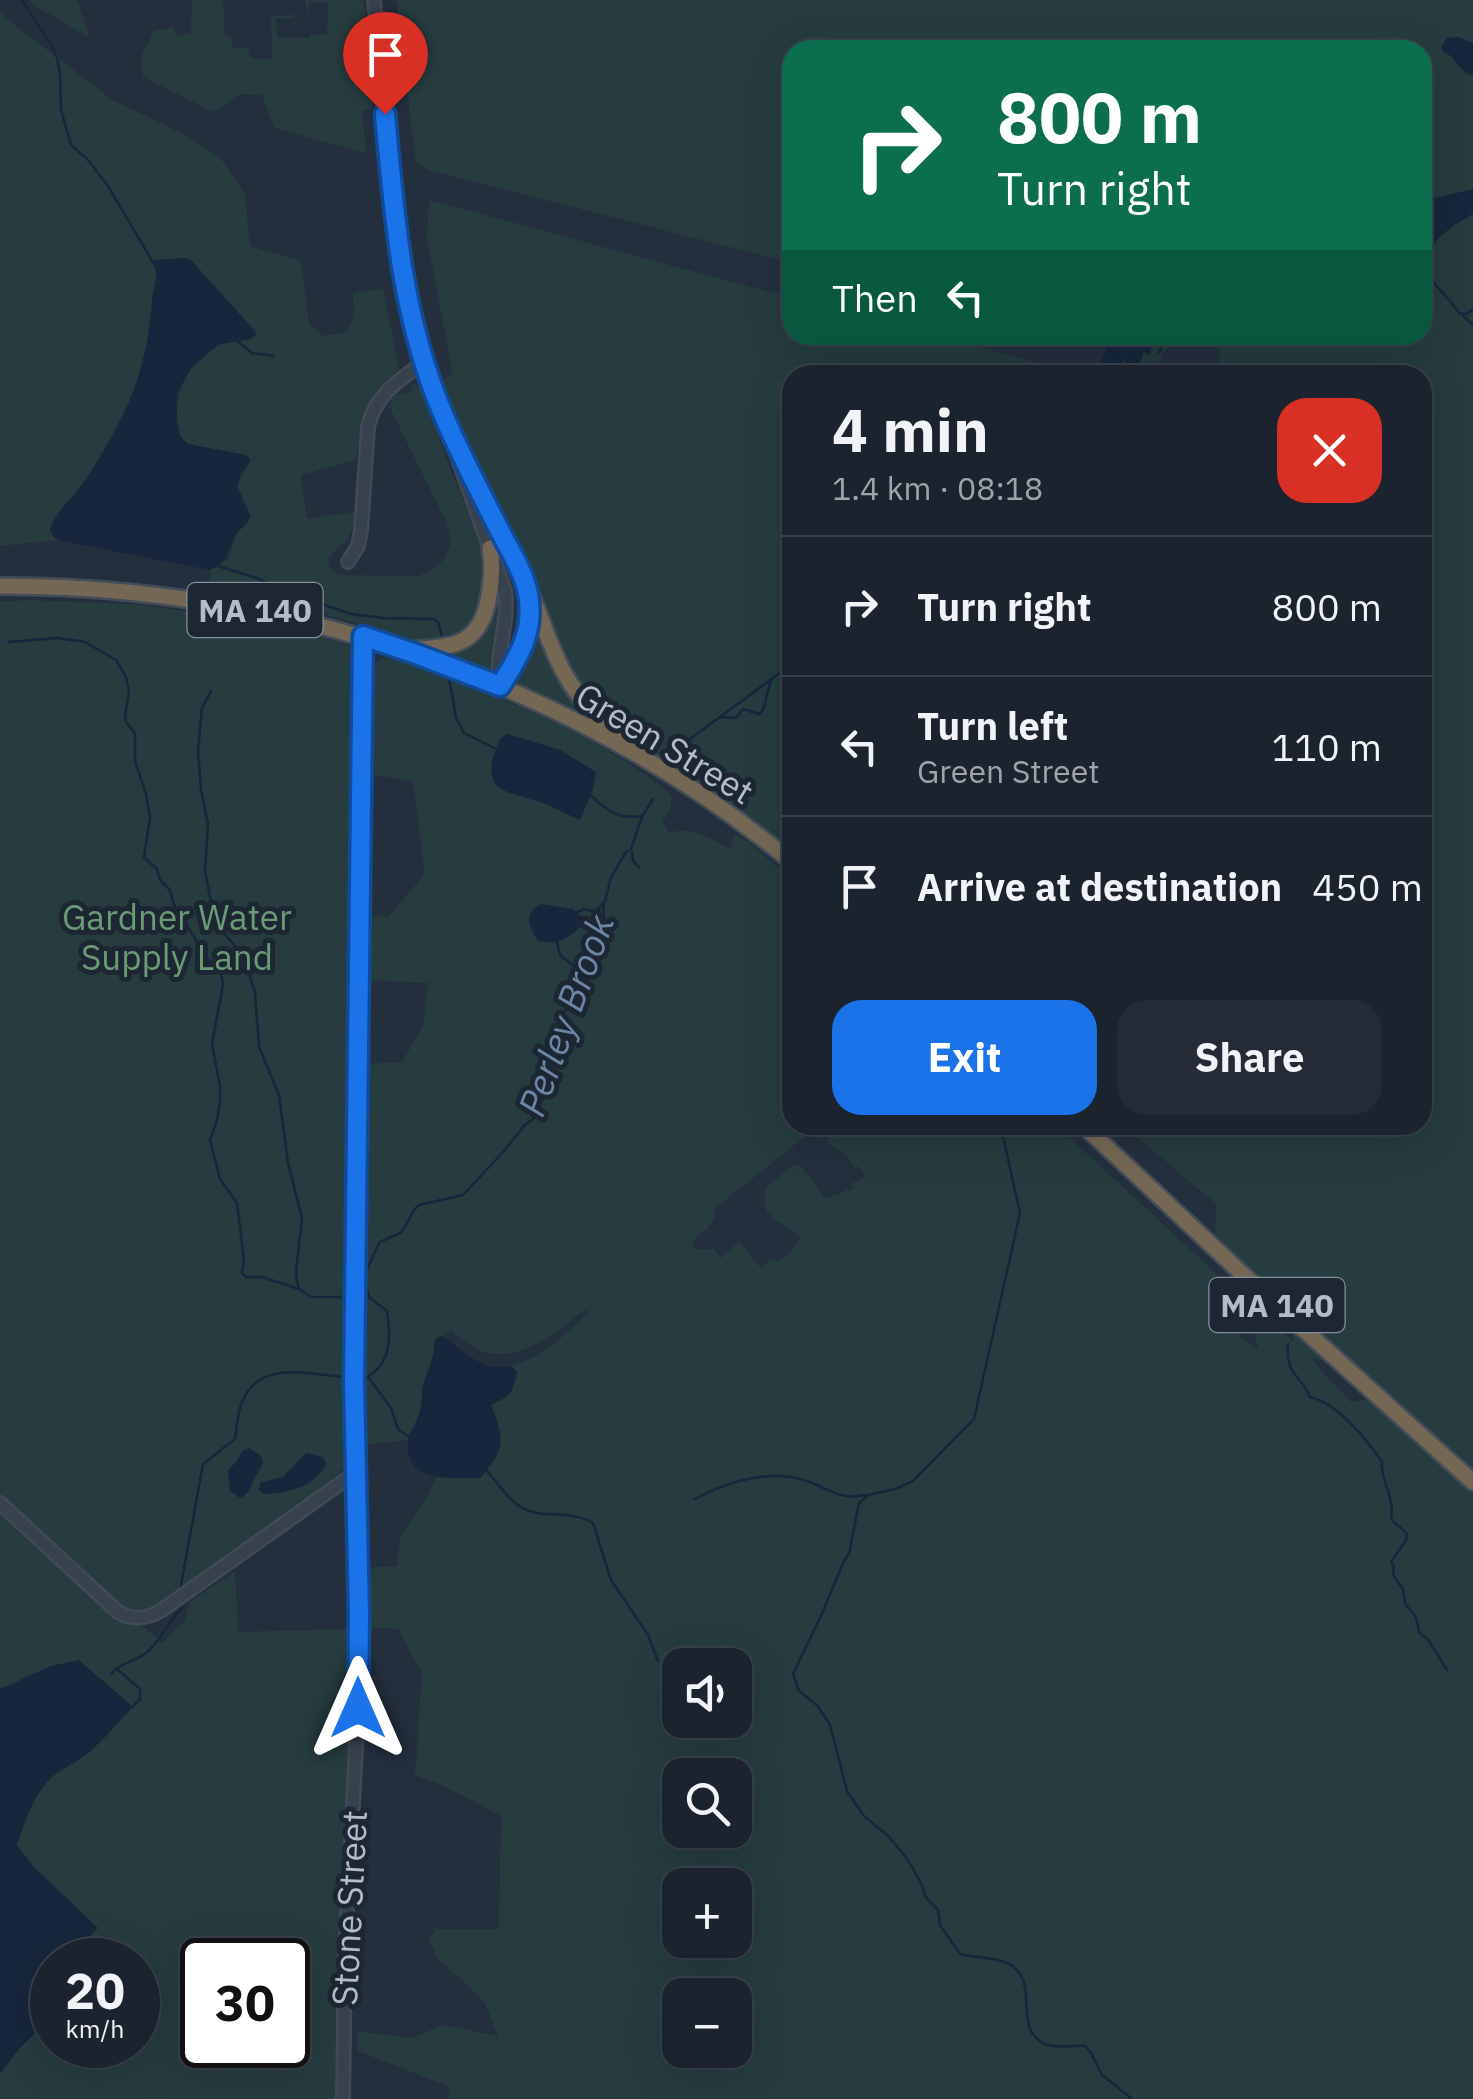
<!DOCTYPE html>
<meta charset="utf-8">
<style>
:root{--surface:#1b232e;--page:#242b36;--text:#f1f3f6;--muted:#a0a4aa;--line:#39404a;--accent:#1a73e8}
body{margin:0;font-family:"IBM Plex Sans",sans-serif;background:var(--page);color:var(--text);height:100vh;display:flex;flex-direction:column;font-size:38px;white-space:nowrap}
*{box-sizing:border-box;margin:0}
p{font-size:32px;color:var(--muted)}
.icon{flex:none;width:55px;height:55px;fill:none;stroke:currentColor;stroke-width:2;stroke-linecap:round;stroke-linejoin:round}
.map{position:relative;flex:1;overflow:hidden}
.details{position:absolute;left:782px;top:365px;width:650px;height:770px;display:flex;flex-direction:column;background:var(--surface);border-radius:30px;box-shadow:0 10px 40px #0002,0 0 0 2px var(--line)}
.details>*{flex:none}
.guide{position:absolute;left:782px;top:40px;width:650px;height:305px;border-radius:30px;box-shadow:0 10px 40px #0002,0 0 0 2px var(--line);background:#0b6e4f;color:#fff;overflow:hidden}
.buttons{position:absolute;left:662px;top:1648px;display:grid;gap:20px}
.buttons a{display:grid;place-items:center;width:90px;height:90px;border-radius:20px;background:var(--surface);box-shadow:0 10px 40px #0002,0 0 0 2px var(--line);font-size:50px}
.speed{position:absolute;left:30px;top:1938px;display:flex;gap:20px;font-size:50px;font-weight:700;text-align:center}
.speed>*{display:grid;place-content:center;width:130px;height:130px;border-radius:50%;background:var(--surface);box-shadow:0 10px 40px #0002,0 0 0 2px var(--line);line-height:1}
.speed small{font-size:25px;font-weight:400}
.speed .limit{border:5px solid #111;border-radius:15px;background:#fff;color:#111}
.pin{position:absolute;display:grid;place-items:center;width:85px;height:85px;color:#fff;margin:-102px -42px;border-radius:50% 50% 50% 0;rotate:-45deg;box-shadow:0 0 10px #0007}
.pin .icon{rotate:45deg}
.me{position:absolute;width:110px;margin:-55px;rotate:0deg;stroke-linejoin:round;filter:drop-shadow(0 0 8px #0008)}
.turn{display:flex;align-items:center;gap:35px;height:210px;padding:0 50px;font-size:45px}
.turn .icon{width:130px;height:130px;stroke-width:2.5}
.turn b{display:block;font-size:70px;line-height:85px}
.then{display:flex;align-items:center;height:95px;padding:0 50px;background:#0003;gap:20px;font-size:38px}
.round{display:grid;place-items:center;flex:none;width:105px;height:105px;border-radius:30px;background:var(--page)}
.summary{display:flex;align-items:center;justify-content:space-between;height:170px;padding:0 50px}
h1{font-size:60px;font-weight:700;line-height:75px}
.cta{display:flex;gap:20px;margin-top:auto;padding:20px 50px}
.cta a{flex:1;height:115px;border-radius:30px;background:var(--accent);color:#fff;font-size:40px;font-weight:700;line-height:115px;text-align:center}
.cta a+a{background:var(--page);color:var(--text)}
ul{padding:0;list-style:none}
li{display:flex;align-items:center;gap:30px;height:140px;padding:0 50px;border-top:2px solid var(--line)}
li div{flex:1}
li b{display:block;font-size:38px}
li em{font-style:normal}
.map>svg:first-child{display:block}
</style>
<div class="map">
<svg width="1473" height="2099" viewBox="0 0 1473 2099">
<rect width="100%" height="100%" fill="#242f3e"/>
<g fill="#263c3f" fill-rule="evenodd">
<path d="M28,0H77L90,38L35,6Z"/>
<path d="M192,0H223L225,36L231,37L233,48H248L251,59H272L271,16L294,15V18H276L277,38H310V35L327,34L328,2H309L308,15L305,0H364L373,103L372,108L362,110L366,153L274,128L262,95L240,94L213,112L143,77L141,57L154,31L173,27L177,36L191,33Z"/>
<path d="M396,0H1473V2099H449L450,2087L358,2051L357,2031L412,2038L444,2025L498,2036L485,2003L436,1956L429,1940L436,1929H499L501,1816L446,1787L415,1775L422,1673L398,1629L365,1627L364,1568L397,1566L400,1537L422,1505L437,1477L480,1478C505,1450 506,1440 491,1405L499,1399L517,1372L511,1366C542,1357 566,1335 588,1312L585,1310C558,1331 522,1362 485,1352C472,1349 462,1338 451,1330L434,1341C435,1357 429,1367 424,1382C421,1389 422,1400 421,1408C419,1419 413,1429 408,1440L360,1445L363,1064L402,1062L423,1026L428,983L364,980L366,916L388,917L425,874L413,781L370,774L369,678C372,668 377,658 389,658C405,657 432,671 447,677C521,705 611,743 671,795C672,806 670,814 662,821L669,833C690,825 712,839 731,849L734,834L747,841L792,879V1125H820L715,1208C716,1231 699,1228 692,1245L695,1250L713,1249L721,1258L739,1242L761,1268L772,1259L779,1261L790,1252L801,1237C784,1220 757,1221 766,1188L794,1164L803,1168L826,1199L835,1194L837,1196L847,1189L849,1192L854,1188L852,1184L865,1176L858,1166L855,1168L844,1153L827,1143L831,1133L839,1125H1056L1236,1292C1246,1322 1217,1325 1259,1350L1252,1324L1253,1310L1258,1314L1263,1309L1294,1343L1291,1330L1215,1260L1216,1204L1123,1125H1422V375H1220V335H1422V50H792V263L428,170L416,161ZM507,734L560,750L593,789L580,820L546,804L500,789L504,735ZM1310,1358L1346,1364L1381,1397L1351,1402ZM680,1665H735V1720H680ZM680,1775H735V1830H680ZM680,1885H735V1940H680ZM680,1995H735V2050H680Z"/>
<path d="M0,11L7,19L111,99L186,135L221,159L245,194L250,246L301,261L309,324L323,336L346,332L354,317L353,293L383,289L399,368C367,404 364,413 356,460L301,475L307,519L359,511C357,522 352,534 345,542C333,555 319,558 337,575L419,576L435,568L445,558L451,541L446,521L389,406L394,396L413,391L410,383L420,386L449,466L478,536L485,565V583L477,617L467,630L456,639L428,645L318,612L211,590L210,570L228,559L237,532L249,522C242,500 230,488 247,468L246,455L188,444C178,436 177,427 177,414C176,380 203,341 240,341L157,270L147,344L135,391L107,446L75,497L62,507L53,536L58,540L0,546Z"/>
<path d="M429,200L792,298V335H933L1082,375H792V851L719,796L621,735L568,674L482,483L461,434L443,380L453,374L427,239Z"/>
<path d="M1148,335H1174L1161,358L1157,375H1139L1135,361Z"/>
<path d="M496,584L501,590L499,634L492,655L491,668L488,672L448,656V652L457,650Z"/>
<path d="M27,600L134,604L233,617L339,641L349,645L355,654L352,1461L331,1480L160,1611L130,1617L163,1643L184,1622L191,1601L235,1571L238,1632L354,1629L344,2099H0V602ZM52,1960H138V2045H52ZM202,1960H288V2045H202Z"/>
<path d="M533,618L583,713L581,715L515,683L514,679L529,644Z"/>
</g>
<g fill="#17263c">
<path d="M1459,37L1473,43V74L1470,75C1458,70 1456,56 1443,52L1441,47L1447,38Z"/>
<path d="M1473,189V214C1459,222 1434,236 1431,253C1429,266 1433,272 1427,286H1423V194L1435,198Z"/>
<path d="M185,258L190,259L255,331L256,335L251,339L219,344L192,367L177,393V420L180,437L188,444L246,455L251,460L240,476L237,486L251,517C247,524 239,529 235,537C225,555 230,559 210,570L58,540L53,536L50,529C57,509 75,496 86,479C125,419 147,374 152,301C153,288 160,276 153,264L155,260Z"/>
<path d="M1105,335H1154L1150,355L1144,352L1140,363L1142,367L1150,366L1145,369L1153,371V374L1142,375L1141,370L1137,369L1139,375H1123L1127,364L1123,359L1117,369L1119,375H1112L1101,362L1107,348Z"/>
<path d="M507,734L560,750L596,772L593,789L580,820L546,804L507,792L495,784L491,773L492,760L500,739Z"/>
<path d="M541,904L573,909L587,921C568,936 565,946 538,941C528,926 523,914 541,904Z"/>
<path d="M440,1336C458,1344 473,1364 494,1367C499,1368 505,1366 511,1366L517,1372C515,1379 514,1391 507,1396C503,1400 497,1401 491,1405C505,1441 505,1449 480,1478C462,1478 441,1480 424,1473C412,1469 406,1453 408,1440C410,1430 418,1421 420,1410C422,1403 422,1394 423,1386C427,1369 435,1361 434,1341Z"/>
<path d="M249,1448C270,1460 263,1462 254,1479C249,1489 249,1494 240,1498L230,1491L228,1471L238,1459L242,1451Z"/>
<path d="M306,1453L323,1457L326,1463C317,1487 288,1493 264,1494L259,1490L261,1482L283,1477Z"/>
<path d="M79,1660L133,1707C120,1720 108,1735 94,1748C84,1758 73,1763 62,1770C37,1784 25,1820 17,1845L34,1867L98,1928L91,1935L88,1960H52V2004L43,2016L35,2033L18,2050L0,2074V1689L51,1666Z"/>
</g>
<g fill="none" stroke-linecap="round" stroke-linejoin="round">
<g stroke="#17263c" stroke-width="2.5">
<path d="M22,0L52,46L57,58L60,74L61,110L71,145L88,160L108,186L154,264"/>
<path d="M1430,277C1438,291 1451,299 1459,313L1467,314L1473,309"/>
<path d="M1463,316L1473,325"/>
<path d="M236,340L252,353L274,356"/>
<path d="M1159,352L1161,350L1160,342L1163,335"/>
<path d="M1120,365L1126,368"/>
<path d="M218,566L256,578L292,594L351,614L384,618L433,619L438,622L443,639"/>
<path d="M9,642L57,638L85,642L116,660L126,677L129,692L125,716L126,722L135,733V761L146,794L150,818L144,857L157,869L160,880L170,890L174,905L196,940L198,948L221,974L223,984L212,1044L220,1086V1103L217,1121L210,1140L220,1179L237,1203L244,1260L242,1273L246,1277H262L299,1289"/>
<path d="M449,678L456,718L464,733L496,749"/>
<path d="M211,691L202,708L198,751L201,790L208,824L205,871L215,923L237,948L248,971L255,992L259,1047L279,1095L288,1163L302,1218L296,1271L297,1281L299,1289L311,1297H352"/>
<path d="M721,717L736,718L743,709L759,714L763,710L771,680"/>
<path d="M686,745L690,739L792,664"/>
<path d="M588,793C606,809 616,820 642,816"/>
<path d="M632,852L633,861L639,867"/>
<path d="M577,912L584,909L596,912L603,903"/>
<path d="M557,942L560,955L582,973"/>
<path d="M999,1125L1004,1141L1020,1213L974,1419L913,1481L895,1489L868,1495L859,1503L849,1554L844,1561L820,1618L793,1674L799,1691L817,1705L830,1725L847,1791L864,1816L888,1836L906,1857L921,1883L925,1896L938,1910L940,1925L960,1954C975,1958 994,1957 1007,1963C1043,1979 1010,2028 1045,2044C1056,2049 1073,2045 1085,2046L1091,2053L1102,2075L1132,2099"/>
<path d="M1288,1344C1285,1375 1301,1375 1310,1397C1337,1403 1366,1438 1382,1462C1380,1482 1395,1494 1391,1519L1407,1534L1406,1540L1391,1562L1394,1567L1393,1575L1403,1589L1405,1604L1416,1617L1419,1632L1429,1641L1447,1670"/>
<path d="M369,1378L391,1408L398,1429L412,1439"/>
<path d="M362,1379C392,1367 391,1338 387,1311L370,1298L363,1279L379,1243C385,1238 395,1237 401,1232C409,1224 409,1213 419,1205L463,1195L504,1151L524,1126L534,1118L544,1096V1060L551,1046L561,1019L600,941L605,923L603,909L611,877L626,852L631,849L642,817L653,799"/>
<path d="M487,1471C498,1483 507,1499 521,1507C542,1520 570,1509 593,1523L611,1580L648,1635L658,1661"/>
<path d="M695,1499C726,1482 768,1469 804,1480C826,1487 839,1501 865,1495"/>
<path d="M181,1585L203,1464L235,1439C237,1427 237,1412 243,1400C261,1360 307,1374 343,1377"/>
<path d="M116,1668L140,1689V1699L132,1707"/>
<path d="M111,1674C121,1662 134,1662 146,1653C163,1640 166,1622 182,1608"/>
</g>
<g stroke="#414a57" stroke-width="16">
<g id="minor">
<path d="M374,0L395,217L406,297L435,395L505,591C510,624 494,653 500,686"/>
<path d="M468,467L523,577L529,600V623L524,644L500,686"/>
<path d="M348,562L358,546L361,531L368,427C375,395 399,380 424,362"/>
<path d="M0,1503L118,1612C133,1621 147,1619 162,1610L355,1473"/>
<path d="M343,2099L345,1956L358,1709L359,1615L354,1381L363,637"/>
</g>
</g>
<g stroke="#434c59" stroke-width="20">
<g id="highway">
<path d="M523,577C538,606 546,637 561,667C574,693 594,716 615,738"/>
<path d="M0,586C286,586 571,680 792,862"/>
<path d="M416,649C458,648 482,641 489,595C492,579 493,564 490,548"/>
<path d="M1083,1125L1251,1282L1473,1482"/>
</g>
</g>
<use href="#minor" stroke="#38414e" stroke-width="11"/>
<use href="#highway" stroke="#746855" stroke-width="15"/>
</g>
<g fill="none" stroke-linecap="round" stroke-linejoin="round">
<g stroke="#114b97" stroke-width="25">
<path id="route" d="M358,1708L359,1615L354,1381L363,636L416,654L500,686C519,657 535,630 528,594C524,572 510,551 500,531C480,492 460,454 443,414C402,319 394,216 385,114"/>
</g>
<use href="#route" stroke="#1a73e8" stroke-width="18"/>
</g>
<g text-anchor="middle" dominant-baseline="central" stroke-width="10" stroke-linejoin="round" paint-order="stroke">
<g fill="#1d2633" stroke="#878f9c" stroke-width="2.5">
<rect x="187.5" y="583" width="135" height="54" rx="8"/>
<rect x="1209.5" y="1278" width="135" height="54" rx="8"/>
</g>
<g font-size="32" font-weight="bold" fill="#b4bcc9">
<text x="255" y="610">MA 140</text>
<text x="1277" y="1305">MA 140</text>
</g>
<g font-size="35" fill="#b4bcc9" stroke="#1d2633">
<text transform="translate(665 743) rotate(31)">Green Street</text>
<text transform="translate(349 1908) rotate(-87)">Stone Street</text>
</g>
<g font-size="35" fill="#6b9a76" stroke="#1d2633">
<text x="177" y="917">Gardner Water<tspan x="177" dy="40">Supply Land</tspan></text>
</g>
<g font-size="38" font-style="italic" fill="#6d86a8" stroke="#1d2633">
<text transform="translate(565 1015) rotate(-70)">Perley Brook</text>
</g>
</g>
</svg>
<div class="buttons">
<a><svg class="icon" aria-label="sound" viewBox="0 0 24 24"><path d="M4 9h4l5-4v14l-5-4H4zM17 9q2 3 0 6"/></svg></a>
<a><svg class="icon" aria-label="search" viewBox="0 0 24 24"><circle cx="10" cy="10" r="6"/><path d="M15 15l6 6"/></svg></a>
<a>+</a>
<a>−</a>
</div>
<div class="speed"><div>20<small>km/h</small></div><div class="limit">30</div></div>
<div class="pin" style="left:385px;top:114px;background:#d93025"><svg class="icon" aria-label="arrive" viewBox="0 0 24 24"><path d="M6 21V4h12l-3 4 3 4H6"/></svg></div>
<svg class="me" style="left:358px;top:1708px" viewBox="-20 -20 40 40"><path d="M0-17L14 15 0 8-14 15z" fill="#1a73e8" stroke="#fff" stroke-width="4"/></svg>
<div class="guide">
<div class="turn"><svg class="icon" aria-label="right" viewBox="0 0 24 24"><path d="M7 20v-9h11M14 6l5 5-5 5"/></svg><div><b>800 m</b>Turn right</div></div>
<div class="then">Then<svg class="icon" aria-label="left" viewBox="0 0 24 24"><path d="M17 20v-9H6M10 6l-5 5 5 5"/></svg></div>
</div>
<section class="details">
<div class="summary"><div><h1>4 min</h1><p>1.4 km · 08:18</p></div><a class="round" style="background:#d93025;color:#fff"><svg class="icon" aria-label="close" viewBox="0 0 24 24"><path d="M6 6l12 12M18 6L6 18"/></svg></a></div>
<ul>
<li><svg class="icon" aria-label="right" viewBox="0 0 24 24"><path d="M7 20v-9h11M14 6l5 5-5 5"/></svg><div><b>Turn right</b></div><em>800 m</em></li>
<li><svg class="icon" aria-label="left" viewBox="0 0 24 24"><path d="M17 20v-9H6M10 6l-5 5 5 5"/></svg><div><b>Turn left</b><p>Green Street</p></div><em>110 m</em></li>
<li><svg class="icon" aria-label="arrive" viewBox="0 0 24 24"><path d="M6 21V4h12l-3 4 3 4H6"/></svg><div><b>Arrive at destination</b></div><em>450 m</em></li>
</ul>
<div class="cta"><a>Exit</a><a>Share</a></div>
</section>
</div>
